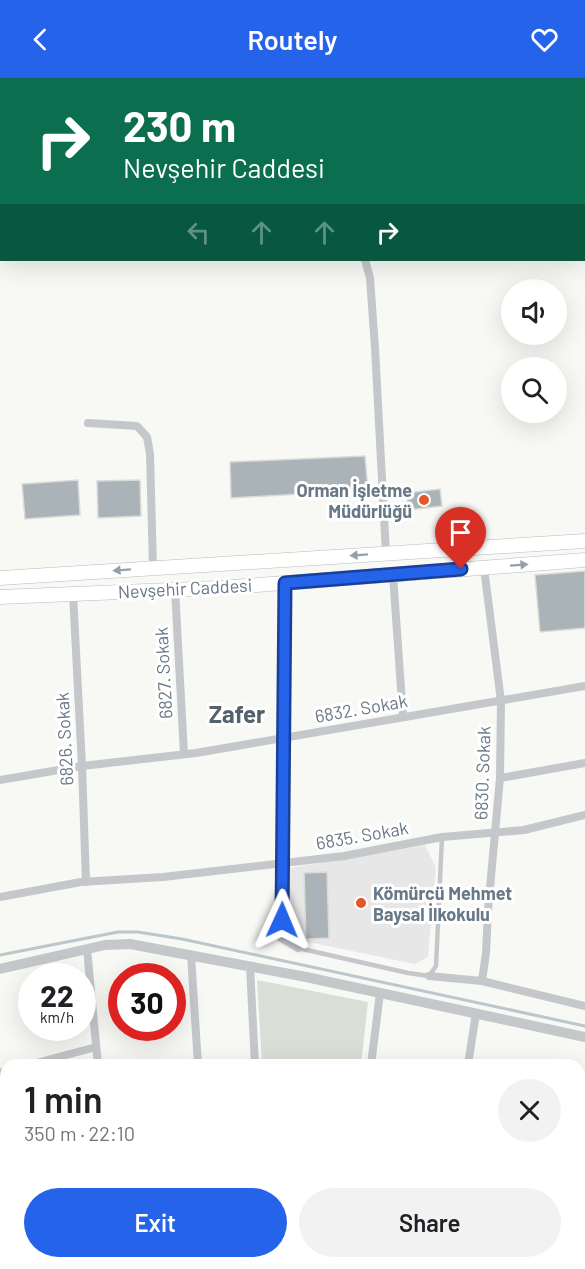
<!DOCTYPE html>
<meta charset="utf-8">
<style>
:root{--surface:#fff;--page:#f2f2f2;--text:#202124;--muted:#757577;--accent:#2563eb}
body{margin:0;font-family:Barlow,sans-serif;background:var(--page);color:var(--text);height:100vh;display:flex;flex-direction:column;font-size:22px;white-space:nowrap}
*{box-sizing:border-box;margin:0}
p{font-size:20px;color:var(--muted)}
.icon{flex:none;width:33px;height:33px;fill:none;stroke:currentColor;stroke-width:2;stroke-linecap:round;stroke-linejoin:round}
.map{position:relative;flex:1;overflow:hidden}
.side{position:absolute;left:0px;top:981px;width:585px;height:210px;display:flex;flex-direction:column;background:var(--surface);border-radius:18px 18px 0 0;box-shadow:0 6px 24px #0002}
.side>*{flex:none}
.guide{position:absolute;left:0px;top:0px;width:585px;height:183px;box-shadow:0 6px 24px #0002;background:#0b6e4f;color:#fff;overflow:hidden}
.controls{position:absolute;left:501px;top:201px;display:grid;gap:12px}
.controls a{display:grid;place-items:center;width:66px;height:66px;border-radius:50%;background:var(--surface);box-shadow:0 6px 24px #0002;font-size:30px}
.speed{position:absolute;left:18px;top:885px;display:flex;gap:12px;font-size:30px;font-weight:700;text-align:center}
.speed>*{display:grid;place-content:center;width:78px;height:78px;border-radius:50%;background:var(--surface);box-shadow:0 6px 24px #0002;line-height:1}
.speed small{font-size:15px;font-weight:400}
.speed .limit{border:9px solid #d22;background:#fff;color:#111}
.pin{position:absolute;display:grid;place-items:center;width:51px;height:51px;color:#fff;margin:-62px -26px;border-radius:50% 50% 50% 0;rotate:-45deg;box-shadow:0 0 6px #0007}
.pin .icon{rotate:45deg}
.me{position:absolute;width:66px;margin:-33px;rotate:1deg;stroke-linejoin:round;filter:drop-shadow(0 0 4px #0008)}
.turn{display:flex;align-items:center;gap:21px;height:126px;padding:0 24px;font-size:27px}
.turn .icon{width:78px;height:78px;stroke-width:2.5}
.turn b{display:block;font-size:42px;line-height:51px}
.lanes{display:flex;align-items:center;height:57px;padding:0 24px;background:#0003;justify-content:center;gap:30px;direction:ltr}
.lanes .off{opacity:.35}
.round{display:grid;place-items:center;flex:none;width:63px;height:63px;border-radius:32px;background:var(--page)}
.head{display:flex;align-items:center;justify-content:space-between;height:102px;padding:0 24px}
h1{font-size:36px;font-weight:600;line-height:45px}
.action{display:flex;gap:12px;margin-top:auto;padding:12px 24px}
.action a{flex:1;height:69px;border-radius:36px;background:var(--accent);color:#fff;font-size:24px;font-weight:600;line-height:69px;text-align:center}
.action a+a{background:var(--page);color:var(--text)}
header{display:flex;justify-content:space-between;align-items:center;height:78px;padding:0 24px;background:var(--accent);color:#fff;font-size:27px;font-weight:600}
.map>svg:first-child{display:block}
</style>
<header><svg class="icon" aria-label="back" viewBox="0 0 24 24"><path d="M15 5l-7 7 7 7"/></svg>Routely<svg class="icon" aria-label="heart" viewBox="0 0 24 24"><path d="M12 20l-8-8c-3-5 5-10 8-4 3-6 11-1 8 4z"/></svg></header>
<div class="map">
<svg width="585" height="1191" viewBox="0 0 585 1191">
<rect width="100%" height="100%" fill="#f8f8f5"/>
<path fill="#e6e7e6" d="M425,767L436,790L428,879L415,886L289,860L290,790Z"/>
<path fill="#d9dfd6" d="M257,902L368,924L361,987L262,986Z"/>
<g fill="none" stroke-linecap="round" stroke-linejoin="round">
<path stroke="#bbc7cb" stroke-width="3" d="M0,877L118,854H138L182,861L585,948"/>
</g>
<g fill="#aab3b8" stroke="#dadad7" stroke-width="1.5">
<path d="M365,378L368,412L231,420L230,384Z"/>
<path d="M78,402L80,437L25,441L22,406Z"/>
<path d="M140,402L141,438L98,440L97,403Z"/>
<path d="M440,411L442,428L408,432L406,415Z"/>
<path d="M585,493V550L540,554L535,497Z"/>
<path d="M327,794L329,860L306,861L304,795Z"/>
</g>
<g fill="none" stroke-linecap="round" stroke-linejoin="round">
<g stroke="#b6bbc0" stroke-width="14">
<g id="secondary">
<path d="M0,1139L6,1157"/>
<path d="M15,1185L17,1191"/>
<path d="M0,1187L1,1191"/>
</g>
</g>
<g stroke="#b7bbbf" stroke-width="15">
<g id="primary">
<path d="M0,500L585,463"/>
<path d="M0,519L219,510L585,482"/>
</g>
</g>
<path stroke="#c4c8cb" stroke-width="4.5" d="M298,870L408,895L429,898L436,888L442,759"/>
<g stroke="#c4c8cb" stroke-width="8">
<path d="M365,182L370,200L375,270L386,476"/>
<path d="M88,345L137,348L147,359L150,376L153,490"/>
<path d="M393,497L403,639"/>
<path d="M285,505L281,860L298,870"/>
<path d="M175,511L184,676"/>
<path d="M73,516L82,688L86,804"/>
<path d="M500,700L585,685"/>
<path d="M0,702L82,688L196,675L585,608"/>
<path d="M0,819L81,804L163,799L344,778L442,759L524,752L585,737"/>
<path d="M87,871L98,987"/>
<path d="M191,877L198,987"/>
<path d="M250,888L255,987"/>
<path d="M429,898L482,903L585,928"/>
<path d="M482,903L486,875L488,832L500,700L501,623L484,490"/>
<path d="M29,987L96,969"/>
<path d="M371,987L380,915"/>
<path d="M468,987L476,935"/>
<path d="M0,995L6,993"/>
<path d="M579,1024L585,1003"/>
<path d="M0,1101H6"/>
<path d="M579,1125L585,1126"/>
<path d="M123,1185L124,1191"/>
<path d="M442,1191V1185"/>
</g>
<path stroke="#c4c8cb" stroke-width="10" d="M0,891L105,867L130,866L306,899L585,959"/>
<use href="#secondary" stroke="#fff" stroke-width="12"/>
<use href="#primary" stroke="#fff" stroke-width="14"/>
</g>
<defs><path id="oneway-solid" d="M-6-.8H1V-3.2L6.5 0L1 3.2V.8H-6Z" transform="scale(1.5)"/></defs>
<g fill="#95a0aa">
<use href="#oneway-solid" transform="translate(359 477) rotate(176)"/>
<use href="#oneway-solid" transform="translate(519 487) rotate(-4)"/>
<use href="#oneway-solid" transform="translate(122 492) rotate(176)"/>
</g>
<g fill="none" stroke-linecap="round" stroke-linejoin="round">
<g stroke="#184099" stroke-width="15">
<path id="route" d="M282,842L285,505L461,491"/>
</g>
<use href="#route" stroke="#2563eb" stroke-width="10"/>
</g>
<g fill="#e3572a" stroke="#fff" stroke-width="2">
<circle cx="424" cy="422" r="6"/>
<circle cx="361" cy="825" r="6"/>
</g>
<g text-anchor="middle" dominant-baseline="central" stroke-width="6" stroke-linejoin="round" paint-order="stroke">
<g font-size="18" font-weight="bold" fill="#677886" stroke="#fff" text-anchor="end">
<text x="412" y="412">Orman İşletme<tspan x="412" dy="21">Müdürlüğü</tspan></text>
<text x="373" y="815" text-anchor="start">Kömürcü Mehmet<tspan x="373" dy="21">Baysal İlkokulu</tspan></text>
</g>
<g font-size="18" fill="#677886" stroke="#fff">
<text transform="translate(185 510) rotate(-3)">Nevşehir Caddesi</text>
<text transform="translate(163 595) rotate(-93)">6827. Sokak</text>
<text transform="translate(361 630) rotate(-10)">6832. Sokak</text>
<text transform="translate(64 661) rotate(-93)">6826. Sokak</text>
<text transform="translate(482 695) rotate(-88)">6830. Sokak</text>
<text transform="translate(362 757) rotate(-10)">6835. Sokak</text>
</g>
<g font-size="24" font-weight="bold" fill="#55616b" stroke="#fff">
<text x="237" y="635">Zafer</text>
</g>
</g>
</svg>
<div class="controls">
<a><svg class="icon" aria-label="sound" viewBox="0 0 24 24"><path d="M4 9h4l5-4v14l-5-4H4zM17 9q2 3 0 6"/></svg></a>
<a><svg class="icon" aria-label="search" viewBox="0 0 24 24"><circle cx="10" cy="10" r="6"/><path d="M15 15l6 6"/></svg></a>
</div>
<div class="speed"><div>22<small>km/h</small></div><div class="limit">30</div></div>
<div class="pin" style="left:461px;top:491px;background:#d93025"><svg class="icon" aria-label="arrive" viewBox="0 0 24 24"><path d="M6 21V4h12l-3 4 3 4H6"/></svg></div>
<svg class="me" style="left:282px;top:842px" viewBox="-20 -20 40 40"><path d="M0-17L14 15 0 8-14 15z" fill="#2563eb" stroke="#fff" stroke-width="4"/></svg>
<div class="guide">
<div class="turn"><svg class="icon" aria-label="right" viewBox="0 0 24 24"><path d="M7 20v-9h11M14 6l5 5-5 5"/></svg><div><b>230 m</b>Nevşehir Caddesi</div></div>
<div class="lanes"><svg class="icon off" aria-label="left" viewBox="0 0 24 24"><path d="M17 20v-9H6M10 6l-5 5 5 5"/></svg><svg class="icon off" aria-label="ahead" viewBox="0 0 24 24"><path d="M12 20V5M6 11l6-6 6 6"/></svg><svg class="icon off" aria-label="ahead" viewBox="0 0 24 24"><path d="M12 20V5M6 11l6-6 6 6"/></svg><svg class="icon" aria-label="right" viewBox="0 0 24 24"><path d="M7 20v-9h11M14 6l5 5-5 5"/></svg></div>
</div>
<section class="side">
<div class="head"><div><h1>1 min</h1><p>350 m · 22:10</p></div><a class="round"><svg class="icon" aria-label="close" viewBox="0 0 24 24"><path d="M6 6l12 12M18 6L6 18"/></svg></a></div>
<div class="action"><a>Exit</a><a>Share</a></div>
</section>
</div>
